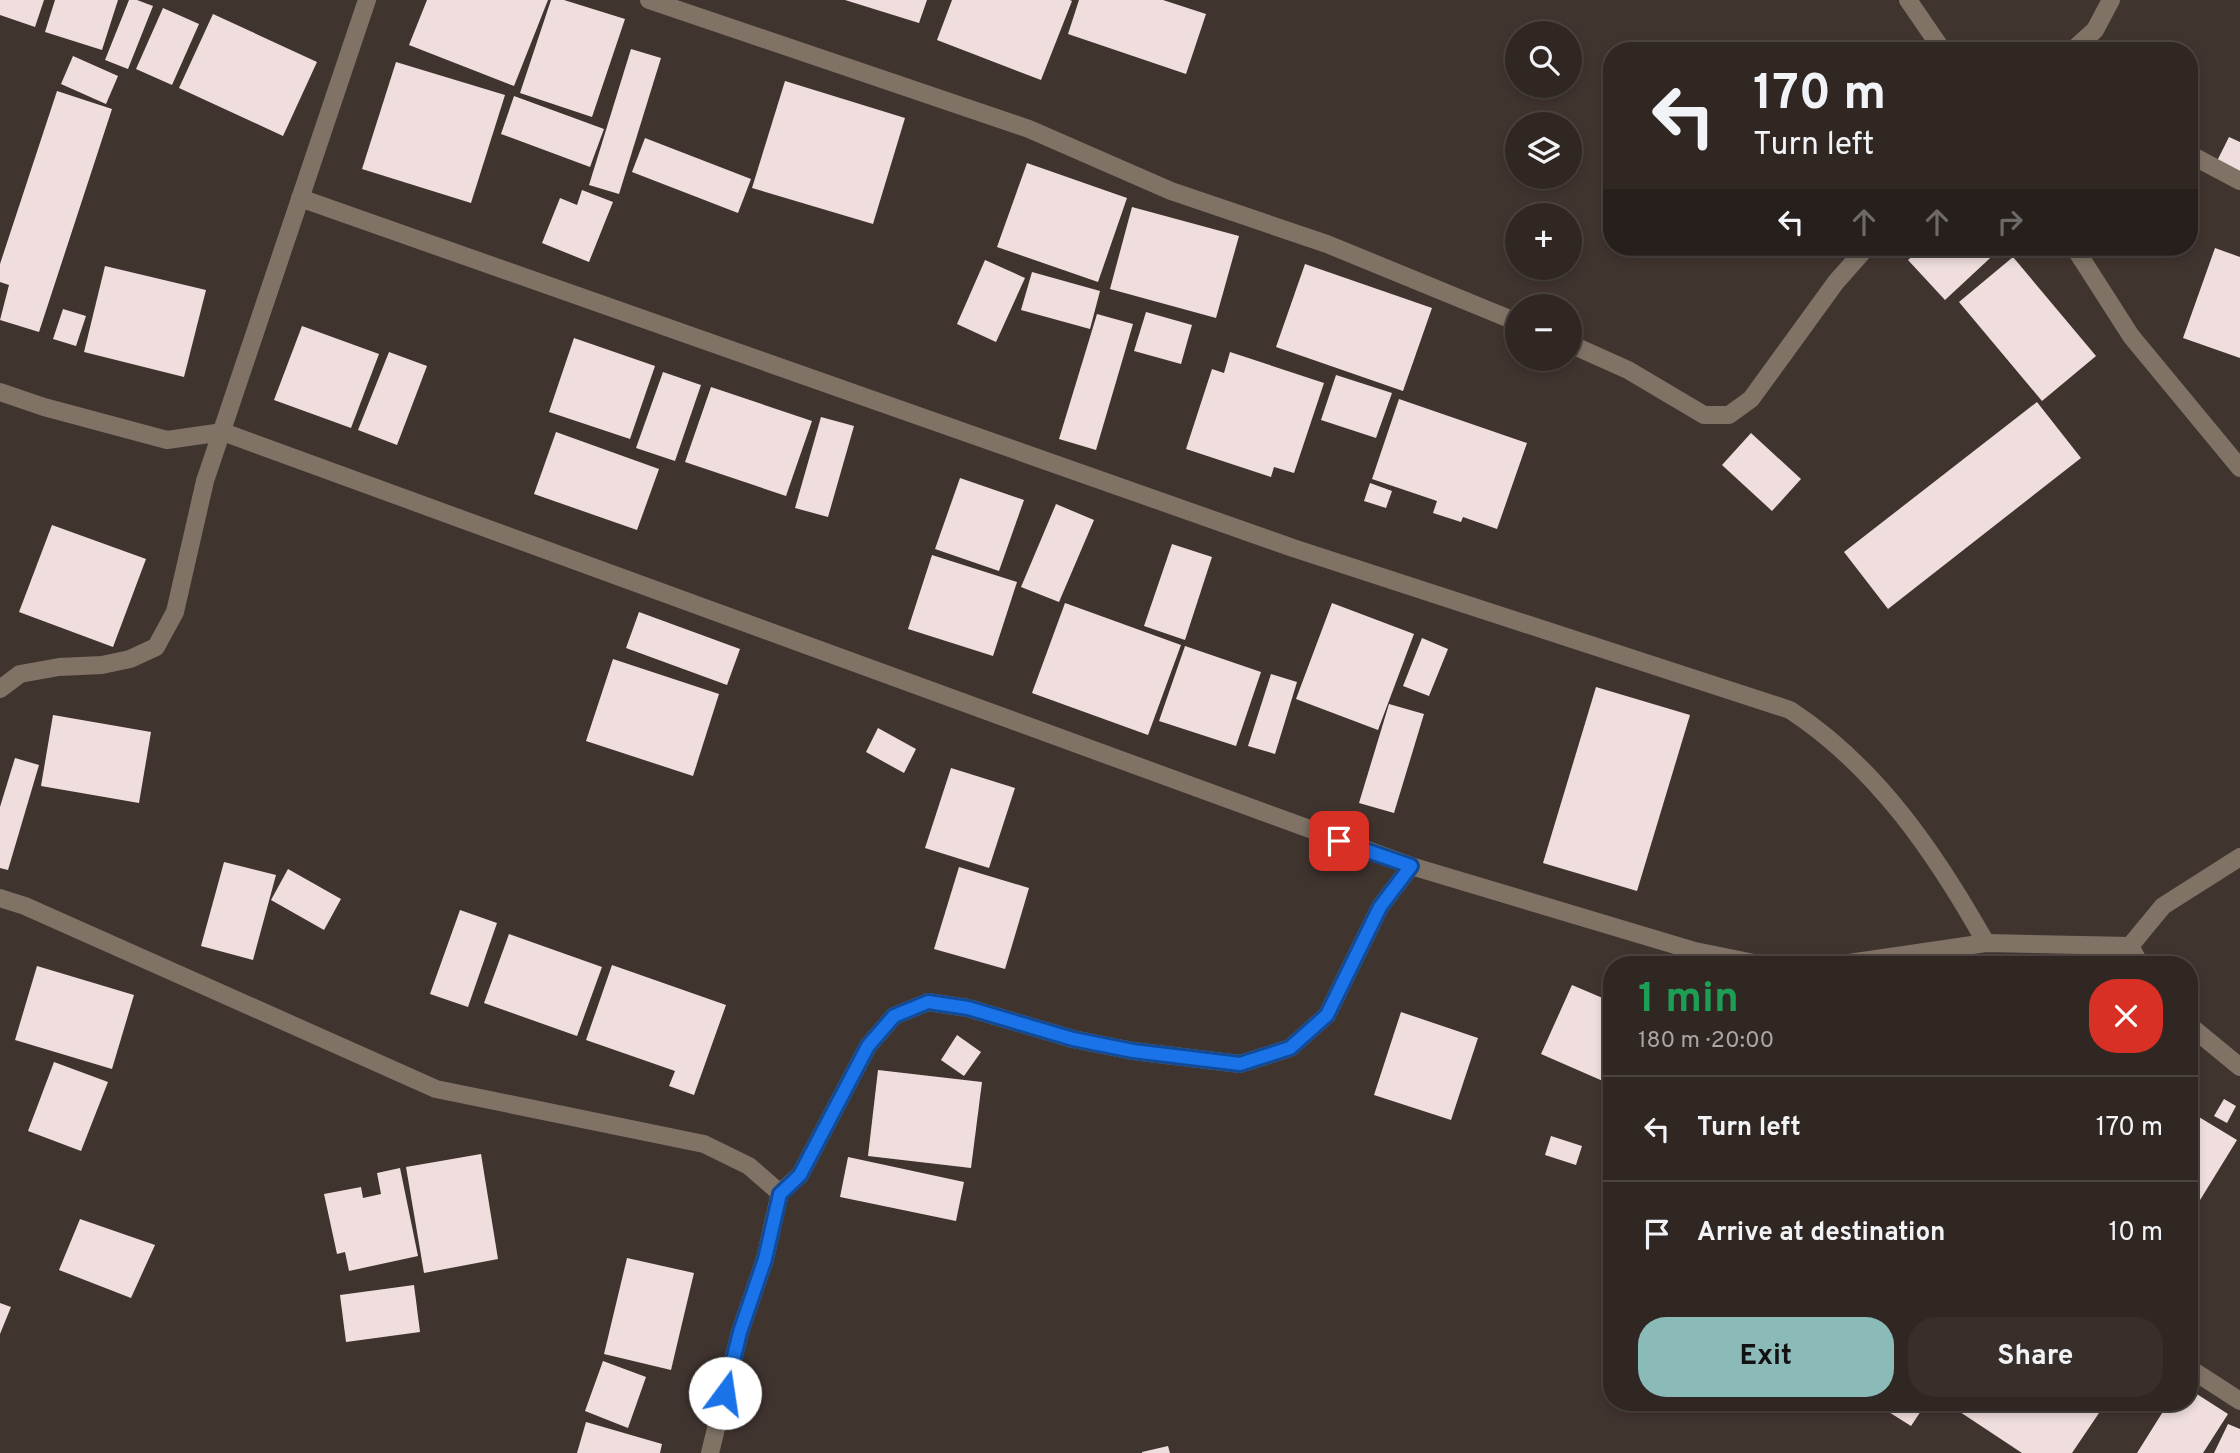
<!DOCTYPE html>
<meta charset="utf-8">
<style>
:root{--surface:#302723;--page:#382f2b;--text:#f1f3f6;--muted:#a8a5a6;--line:#4b4441;--accent:#8bbbb9}
body{margin:0;font-family:Overpass,sans-serif;background:var(--page);color:var(--text);height:100vh;display:flex;flex-direction:column;font-size:26px;white-space:nowrap}
*{box-sizing:border-box;margin:0}
p{font-size:23px;color:var(--muted)}
.icon{flex:none;width:38px;height:38px;fill:none;stroke:currentColor;stroke-width:2;stroke-linecap:round;stroke-linejoin:round}
.map{position:relative;flex:1;overflow:hidden}
.sheet{position:absolute;left:1603px;top:956px;width:595px;height:455px;display:flex;flex-direction:column;background:var(--surface);border-radius:28px;box-shadow:0 4px 10px #0003,0 0 0 2px var(--line)}
.sheet>*{flex:none}
.banner{position:absolute;left:1603px;top:42px;width:595px;height:214px;border-radius:28px;box-shadow:0 4px 10px #0003,0 0 0 2px var(--line);background:#302723;color:var(--text);overflow:hidden}
.fabs{position:absolute;left:1505px;top:21px;display:grid;gap:14px}
.fabs a{display:grid;place-items:center;width:77px;height:77px;border-radius:50%;background:var(--surface);box-shadow:0 4px 10px #0003,0 0 0 2px var(--line);font-size:35px}
.pin{position:absolute;display:grid;place-items:center;width:60px;height:60px;color:#fff;margin:-30px;border-radius:14px;box-shadow:0 4px 10px #0006}
.me{position:absolute;width:77px;margin:-38px;rotate:14deg;stroke-linejoin:round;filter:drop-shadow(0 0 5px #0008)}
.turn{display:flex;align-items:center;gap:24px;height:147px;padding:0 35px;font-size:32px}
.turn .icon{width:91px;height:91px;stroke-width:2.5}
.turn b{display:block;font-size:49px;line-height:60px}
.lanes{display:flex;align-items:center;height:66px;padding:0 35px;background:#0003;justify-content:center;gap:35px;direction:ltr}
.lanes .off{opacity:.35}
.round{display:grid;place-items:center;flex:none;width:74px;height:74px;border-radius:28px;background:var(--page)}
.overview{display:flex;align-items:center;justify-content:space-between;height:119px;padding:0 35px}
h1{font-size:42px;font-weight:700;line-height:52px;color:#1e9e55}
.button{display:flex;gap:14px;margin-top:auto;padding:14px 35px}
.button a{flex:1;height:80px;border-radius:28px;background:var(--accent);color:#111;font-size:28px;font-weight:700;line-height:80px;text-align:center}
.button a+a{background:var(--page);color:var(--text)}
ul{padding:0;list-style:none}
li{display:flex;align-items:center;gap:21px;height:105px;padding:0 35px;border-top:2px solid var(--line)}
li div{flex:1}
li b{display:block;font-size:26px}
li em{font-style:normal}
.map>svg:first-child{display:block}
</style>
<div class="map">
<svg width="2240" height="1453" viewBox="0 0 2240 1453">
<rect width="100%" height="100%" fill="#40342f"/>
<g fill="#f0dede">
<path d="M0,0H44L35,27L0,15Z"/>
<path d="M55,0H118L102,50L45,32Z"/>
<path d="M129,0H137L153,6L128,69L105,60Z"/>
<path d="M427,0H548L514,86L409,45Z"/>
<path d="M551,0H564L625,19L592,117L520,93Z"/>
<path d="M845,0H927L919,23Z"/>
<path d="M952,0H1070L1072,1L1041,80L937,40Z"/>
<path d="M1079,0H1163L1206,14L1186,74L1068,34Z"/>
<path d="M163,8L199,24L172,85L136,69Z"/>
<path d="M213,14L317,62L283,136L179,88Z"/>
<path d="M631,49L661,58L619,194L589,185Z"/>
<path d="M73,56L118,76L106,104L61,84Z"/>
<path d="M396,62L505,95L471,203L362,169Z"/>
<path d="M785,81L905,118L873,224L752,188Z"/>
<path d="M57,91L112,109L39,332L0,320L9,285L0,282V264Z"/>
<path d="M514,96L604,129L590,167L501,134Z"/>
<path d="M2229,137L2240,142V180L2214,167Z"/>
<path d="M645,138L751,179L738,213L632,172Z"/>
<path d="M1027,163L1127,198L1098,282L997,247Z"/>
<path d="M582,190L613,202L589,262L542,243L560,198L577,205Z"/>
<path d="M1132,207L1239,236L1216,318L1110,289Z"/>
<path d="M1923,247H2002L1945,300L1908,260Z"/>
<path d="M2215,248L2240,257V358L2183,338Z"/>
<path d="M2013,257L2096,356L2042,401L1959,302Z"/>
<path d="M985,260L1025,278L996,342L957,324Z"/>
<path d="M1305,264L1432,308L1403,391L1276,347Z"/>
<path d="M105,266L206,290L184,377L84,352Z"/>
<path d="M1032,272L1100,291L1090,329L1021,310Z"/>
<path d="M63,309L86,316L76,346L53,339Z"/>
<path d="M1146,312L1192,325L1181,364L1134,351Z"/>
<path d="M1097,314L1133,324L1096,450L1059,439Z"/>
<path d="M302,326L379,354L351,428L274,400Z"/>
<path d="M574,338L655,366L630,439L549,412Z"/>
<path d="M389,352L427,366L397,445L358,430Z"/>
<path d="M1230,352L1324,383L1294,473L1274,467L1271,477L1186,449L1212,369L1224,373Z"/>
<path d="M663,372L701,385L675,461L636,448Z"/>
<path d="M1336,375L1392,393L1376,438L1321,420Z"/>
<path d="M711,387L812,421L786,496L685,462Z"/>
<path d="M1399,399L1527,443L1497,529L1463,517L1461,522L1433,513L1437,501L1372,479Z"/>
<path d="M2037,402L2081,458L1888,609L1844,552Z"/>
<path d="M821,417L854,426L828,517L795,508Z"/>
<path d="M556,432L659,469L637,530L534,494Z"/>
<path d="M1751,433L1801,479L1772,511L1722,465Z"/>
<path d="M960,478L1024,500L999,571L935,549Z"/>
<path d="M1370,483L1392,491L1386,508L1364,501Z"/>
<path d="M1056,504L1094,520L1059,602L1021,587Z"/>
<path d="M52,525L146,559L113,647L19,612Z"/>
<path d="M1172,544L1212,557L1185,640L1144,626Z"/>
<path d="M932,555L1017,582L993,656L908,629Z"/>
<path d="M1065,603L1181,645L1148,735L1032,693Z"/>
<path d="M1332,603L1414,634L1378,730L1296,699Z"/>
<path d="M639,612L740,649L727,685L626,648Z"/>
<path d="M1422,638L1448,649L1429,696L1403,686Z"/>
<path d="M1185,646L1261,672L1236,746L1159,721Z"/>
<path d="M613,659L719,694L693,776L586,741Z"/>
<path d="M1271,674L1297,682L1275,754L1248,746Z"/>
<path d="M1596,687L1690,715L1637,891L1543,863Z"/>
<path d="M1389,704L1424,714L1394,813L1359,803Z"/>
<path d="M53,715L151,732L139,803L41,786Z"/>
<path d="M878,728L916,749L904,773L866,752Z"/>
<path d="M15,758L39,765L8,870L0,868V807Z"/>
<path d="M951,768L1015,788L989,868L925,848Z"/>
<path d="M224,862L276,875L253,960L201,946Z"/>
<path d="M959,867L1029,888L1005,969L934,949Z"/>
<path d="M288,869L341,899L324,930L271,900Z"/>
<path d="M460,910L497,923L468,1007L430,994Z"/>
<path d="M509,934L602,967L577,1036L484,1003Z"/>
<path d="M612,965L726,1005L694,1095L669,1086L675,1071L586,1040Z"/>
<path d="M37,966L134,995L112,1069L15,1040Z"/>
<path d="M1572,985L1612,1002V1085L1541,1054Z"/>
<path d="M1401,1012L1478,1038L1451,1120L1374,1095Z"/>
<path d="M957,1035L981,1052L964,1076L941,1060Z"/>
<path d="M54,1062L108,1082L81,1151L28,1131Z"/>
<path d="M878,1070L982,1082L971,1168L868,1156Z"/>
<path d="M2224,1099L2236,1106L2227,1123L2214,1116Z"/>
<path d="M2189,1111L2237,1140L2189,1218Z"/>
<path d="M1551,1136L1582,1146L1576,1165L1545,1155Z"/>
<path d="M481,1154L498,1259L424,1273L406,1167Z"/>
<path d="M848,1157L964,1182L956,1221L840,1197Z"/>
<path d="M400,1168L418,1256L349,1271L345,1252L337,1254L324,1194L361,1187L363,1198L381,1194L377,1173Z"/>
<path d="M80,1219L155,1245L131,1298L59,1270Z"/>
<path d="M627,1258L694,1273L671,1370L604,1354Z"/>
<path d="M414,1285L420,1332L346,1342L340,1295Z"/>
<path d="M0,1303L11,1307L0,1334Z"/>
<path d="M603,1361L646,1377L628,1428L585,1411Z"/>
<path d="M2189,1389L2228,1414L2203,1453H2137L2169,1402H2189Z"/>
<path d="M1873,1402H1927L1911,1426Z"/>
<path d="M1966,1402H2082L2099,1413L2072,1453H2022L1960,1412Z"/>
<path d="M586,1422L662,1444L660,1453H577Z"/>
<path d="M2228,1424L2240,1429V1453H2214Z"/>
<path d="M1168,1446L1170,1453H1142V1452Z"/>
</g>
<g fill="none" stroke-linecap="round" stroke-linejoin="round">
<g stroke="#807366" stroke-width="18">
<path d="M649,0L1029,129L1171,191L1327,244L1517,322"/>
<path d="M1908,0L1943,51"/>
<path d="M2072,51L2095,30L2111,0"/>
<path d="M2189,154L2240,181"/>
<path d="M300,198L1293,548L1790,710C1877,767 1936,854 1986,943"/>
<path d="M2074,247L2131,336L2240,468"/>
<path d="M1570,344L1628,370L1704,415H1729L1751,399L1836,282L1867,247"/>
<path d="M0,392L44,407L167,440L223,432L1411,866L1695,951L1759,964"/>
<path d="M0,689L20,674L59,667L102,665L130,659L156,647L175,612L205,481L367,0"/>
<path d="M0,898L25,906L436,1089L704,1144L749,1166L780,1193L765,1259L740,1332L710,1453"/>
<path d="M2130,946L2163,906L2240,857"/>
<path d="M1829,964L1849,963L1986,943L2130,946L2140,964"/>
<path d="M2189,1025L2240,1067"/>
<path d="M780,1193L800,1175L868,1046L894,1016L928,1002L968,1008L1073,1039L1133,1051L1240,1064L1290,1048L1327,1015L1380,907L1411,866"/>
<path d="M2189,1368L2240,1401"/>
</g>
</g>
<g fill="none" stroke-linecap="round" stroke-linejoin="round">
<g stroke="#114b97" stroke-width="18">
<path id="route" d="M725,1393L740,1332L765,1259L780,1194L800,1175L868,1046L894,1016L928,1002L968,1008L1073,1039L1133,1051L1240,1064L1290,1048L1327,1015L1380,907L1411,866L1339,841"/>
</g>
<use href="#route" stroke="#1a73e8" stroke-width="12"/>
</g>
</svg>
<div class="fabs">
<a><svg class="icon" aria-label="search" viewBox="0 0 24 24"><circle cx="10" cy="10" r="6"/><path d="M15 15l6 6"/></svg></a>
<a><svg class="icon" aria-label="layers" viewBox="0 0 24 24"><path d="M12 4l9 5-9 5-9-5zM3 14l9 5 9-5"/></svg></a>
<a>+</a>
<a>−</a>
</div>
<div class="pin" style="left:1339px;top:841px;background:#d93025"><svg class="icon" aria-label="arrive" viewBox="0 0 24 24"><path d="M6 21V4h12l-3 4 3 4H6"/></svg></div>
<svg class="me" style="left:725px;top:1393px" viewBox="-20 -20 40 40"><circle r="19" fill="#fff"/><path d="M0-13L10 11 0 6-10 11z" fill="#1a73e8"/></svg>
<div class="banner">
<div class="turn"><svg class="icon" aria-label="left" viewBox="0 0 24 24"><path d="M17 20v-9H6M10 6l-5 5 5 5"/></svg><div><b>170 m</b>Turn left</div></div>
<div class="lanes"><svg class="icon" aria-label="left" viewBox="0 0 24 24"><path d="M17 20v-9H6M10 6l-5 5 5 5"/></svg><svg class="icon off" aria-label="ahead" viewBox="0 0 24 24"><path d="M12 20V5M6 11l6-6 6 6"/></svg><svg class="icon off" aria-label="ahead" viewBox="0 0 24 24"><path d="M12 20V5M6 11l6-6 6 6"/></svg><svg class="icon off" aria-label="right" viewBox="0 0 24 24"><path d="M7 20v-9h11M14 6l5 5-5 5"/></svg></div>
</div>
<section class="sheet">
<div class="overview"><div><h1>1 min</h1><p>180 m · 20:00</p></div><a class="round" style="background:#d93025;color:#fff"><svg class="icon" aria-label="close" viewBox="0 0 24 24"><path d="M6 6l12 12M18 6L6 18"/></svg></a></div>
<ul>
<li><svg class="icon" aria-label="left" viewBox="0 0 24 24"><path d="M17 20v-9H6M10 6l-5 5 5 5"/></svg><div><b>Turn left</b></div><em>170 m</em></li>
<li><svg class="icon" aria-label="arrive" viewBox="0 0 24 24"><path d="M6 21V4h12l-3 4 3 4H6"/></svg><div><b>Arrive at destination</b></div><em>10 m</em></li>
</ul>
<div class="button"><a>Exit</a><a>Share</a></div>
</section>
</div>
